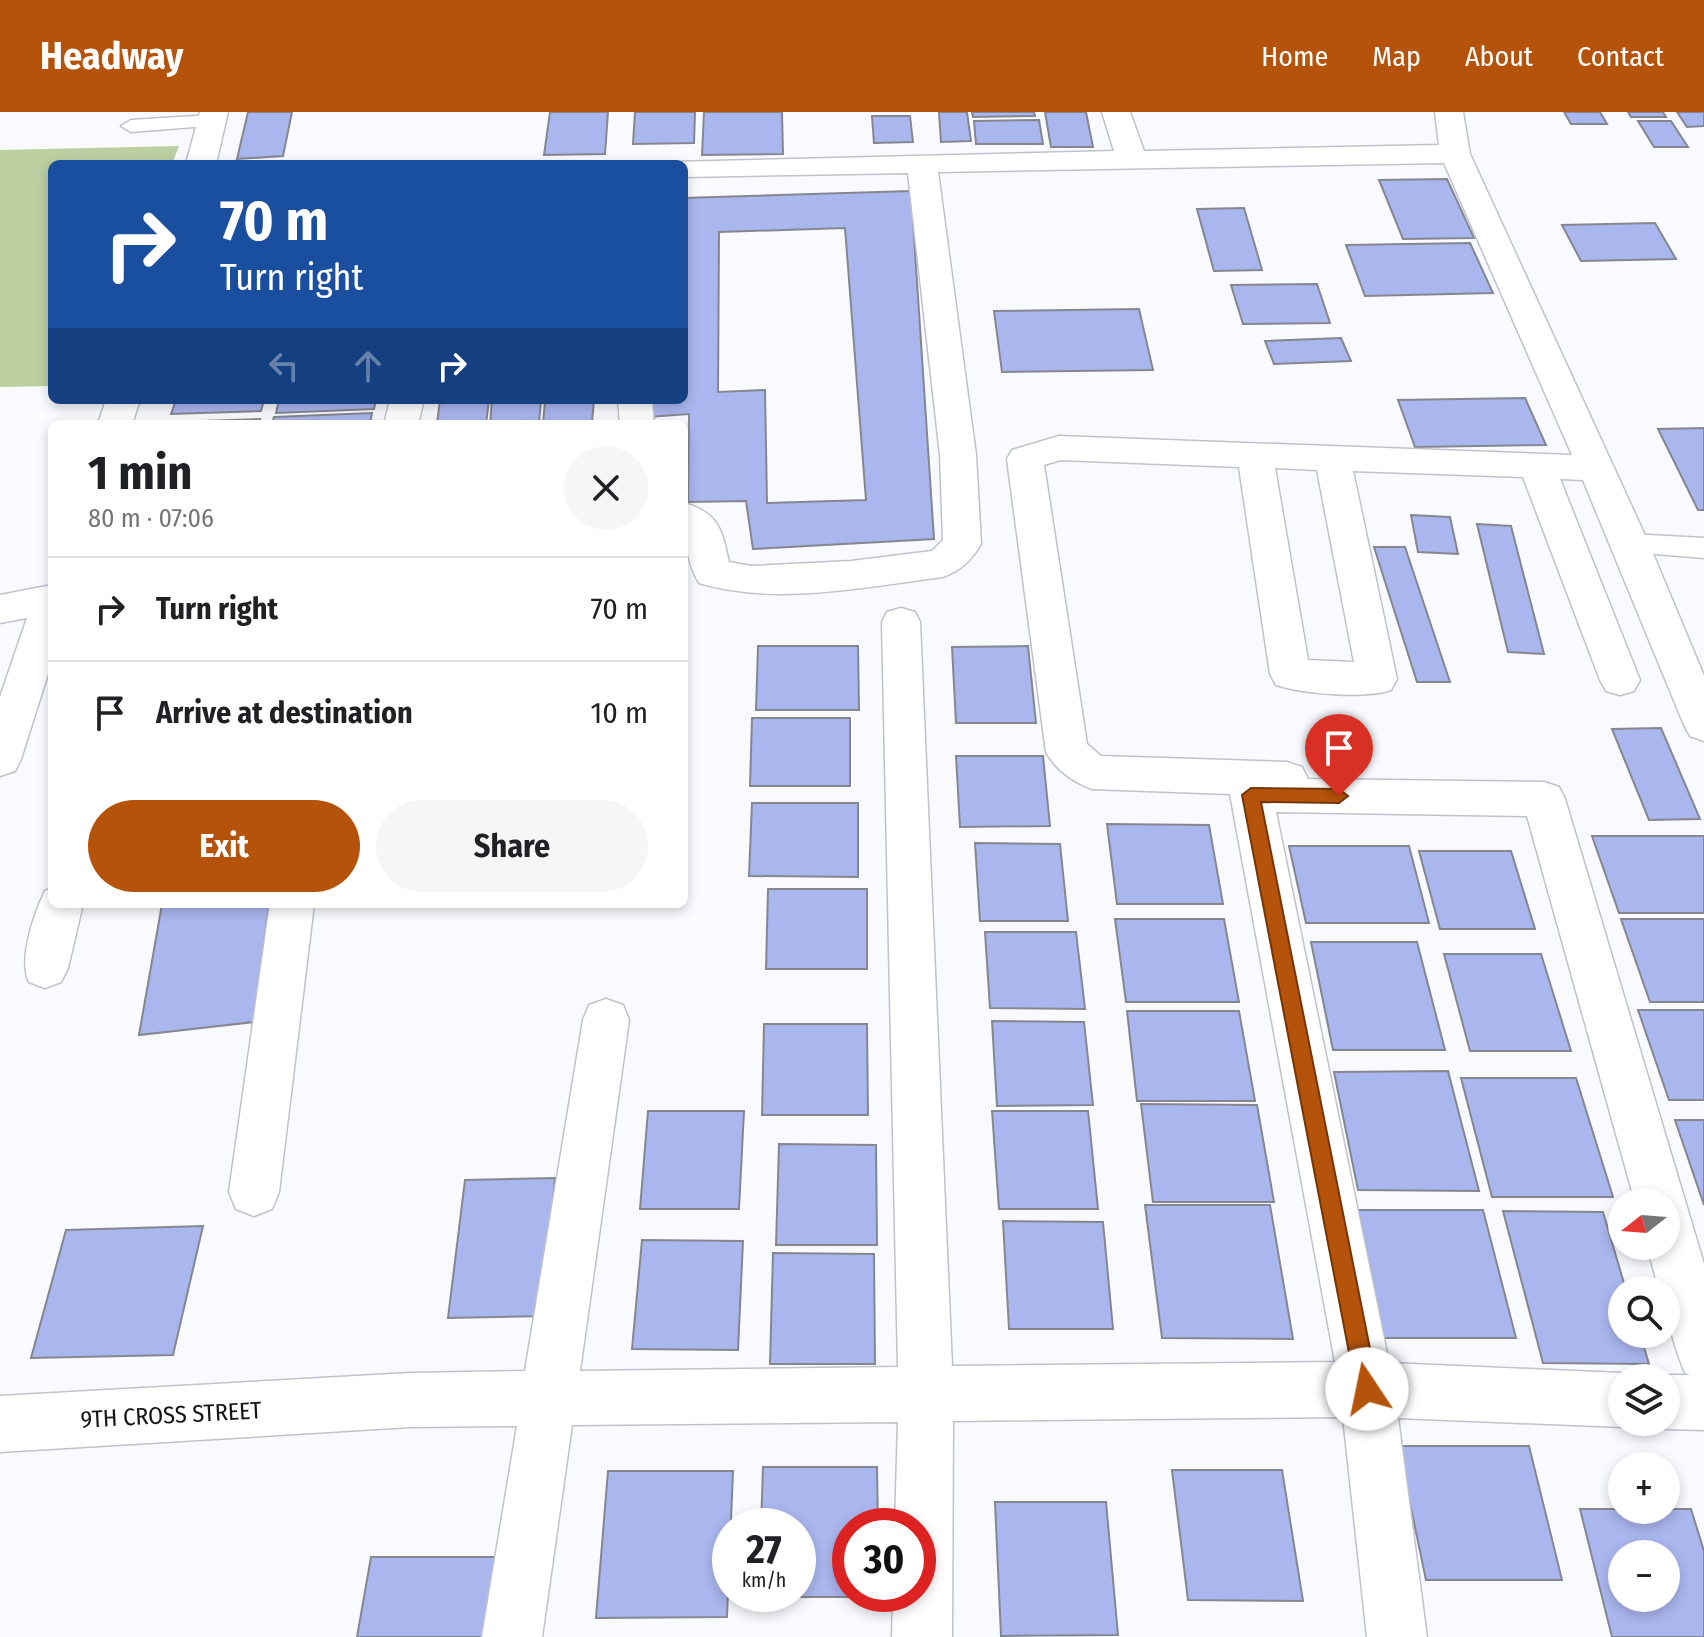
<!DOCTYPE html>
<meta charset="utf-8">
<style>
:root{--surface:#fff;--page:#f6f6f6;--text:#202124;--muted:#757577;--line:#e0e0e0;--accent:#b45309}
body{margin:0;font-family:"Fira Sans Condensed",sans-serif;background:var(--page);color:var(--text);height:100vh;display:flex;flex-direction:column;font-size:30px;white-space:nowrap}
*{box-sizing:border-box;margin:0}
p{font-size:26px;color:var(--muted)}
.icon{flex:none;width:44px;height:44px;fill:none;stroke:currentColor;stroke-width:2;stroke-linecap:round;stroke-linejoin:round}
.map{position:relative;flex:1;overflow:hidden}
.side{position:absolute;left:48px;top:308px;width:640px;height:488px;display:flex;flex-direction:column;background:var(--surface);border-radius:12px;box-shadow:0 4px 12px #0003}
.side>*{flex:none}
.guide{position:absolute;left:48px;top:48px;width:640px;height:244px;border-radius:12px;box-shadow:0 4px 12px #0003;background:#1a4fa0;color:#fff;overflow:hidden}
.needle{width:52px;rotate:253deg}
.buttons{position:absolute;left:1608px;top:1076px;display:grid;gap:16px}
.buttons a{display:grid;place-items:center;width:72px;height:72px;border-radius:50%;background:var(--surface);box-shadow:0 4px 12px #0003;font-size:40px}
.speed{position:absolute;left:712px;top:1396px;display:flex;gap:16px;font-size:40px;font-weight:700;text-align:center}
.speed>*{display:grid;place-content:center;width:104px;height:104px;border-radius:50%;background:var(--surface);box-shadow:0 4px 12px #0003;line-height:1}
.speed small{font-size:20px;font-weight:400}
.speed .limit{border:12px solid #d22;background:#fff;color:#111}
.pin{position:absolute;display:grid;place-items:center;width:68px;height:68px;color:#fff;margin:-82px -34px;border-radius:50% 50% 50% 0;rotate:-45deg;box-shadow:0 0 8px #0007}
.pin .icon{rotate:45deg}
.me{position:absolute;width:88px;margin:-44px;rotate:349deg;stroke-linejoin:round;filter:drop-shadow(0 0 6px #0008)}
.turn{display:flex;align-items:center;gap:28px;height:168px;padding:0 40px;font-size:36px}
.turn .icon{width:104px;height:104px;stroke-width:2.5}
.turn b{display:block;font-size:56px;line-height:68px}
.lanes{display:flex;align-items:center;height:76px;padding:0 40px;background:#0003;justify-content:center;gap:40px;direction:ltr}
.lanes .off{opacity:.35}
.round{display:grid;place-items:center;flex:none;width:84px;height:84px;border-radius:42px;background:var(--page)}
.headline{display:flex;align-items:center;justify-content:space-between;height:136px;padding:0 40px}
h1{font-size:48px;font-weight:700;line-height:60px}
.action{display:flex;gap:16px;margin-top:auto;padding:16px 40px}
.action a{flex:1;height:92px;border-radius:48px;background:var(--accent);color:#fff;font-size:32px;font-weight:700;line-height:92px;text-align:center}
.action a+a{background:var(--page);color:var(--text)}
ul{padding:0;list-style:none}
li{display:flex;align-items:center;gap:24px;height:104px;padding:0 40px;border-top:2px solid var(--line)}
li div{flex:1}
li b{display:block;font-size:30px}
li em{font-style:normal}
header{display:flex;align-items:center;gap:48px;box-sizing:border-box;height:112px;padding:0 40px;background:var(--accent);color:#fff}
header strong{font-size:38px}
nav{display:flex;gap:44px;margin-inline-start:auto;font-size:28px}
.map>svg:first-child{display:block}
</style>
<header>
<strong>Headway</strong>
<nav><a>Home</a><a>Map</a><a>About</a><a>Contact</a></nav>
</header>
<div class="map">
<svg width="1704" height="1525" viewBox="0 0 1704 1525">
<rect width="100%" height="100%" fill="#f9fafe"/>
<path fill="#bccfa0" d="M179,34L172,52H52V274L0,275V38Z"/>
<g fill="#aab6ee" stroke="#858790" stroke-width="2" fill-rule="evenodd">
<path d="M248,0H292L283,44L237,47Z"/>
<path d="M550,0H608L605,42L544,43Z"/>
<path d="M635,0H695L694,31L633,32Z"/>
<path d="M704,0H782L783,42L702,43Z"/>
<path d="M939,0H967L971,29L941,30Z"/>
<path d="M972,0H1034L1035,4L973,5Z"/>
<path d="M1045,0H1086L1093,35H1051Z"/>
<path d="M1564,0H1600L1607,12H1571Z"/>
<path d="M1628,0H1663L1666,5H1631Z"/>
<path d="M1677,0H1704V14L1687,15Z"/>
<path d="M872,4H910L913,30L874,31Z"/>
<path d="M1039,8L1043,32H976L974,9Z"/>
<path d="M1638,9H1671L1688,35H1654Z"/>
<path d="M1447,67L1474,126L1403,127L1379,68Z"/>
<path d="M911,79L934,427L753,437L746,389L688,390L689,302L649,305V288H684V86ZM845,116L866,388L767,391L765,278L718,280L719,120Z"/>
<path d="M1244,96L1262,158L1214,159L1197,97Z"/>
<path d="M1655,111L1676,147L1581,149L1562,113Z"/>
<path d="M1470,131L1493,181L1365,184L1346,133Z"/>
<path d="M1317,172L1330,211L1243,212L1231,173Z"/>
<path d="M1139,197L1153,258L1002,260L994,199Z"/>
<path d="M1341,226L1351,249L1274,252L1265,229Z"/>
<path d="M1525,286L1546,333L1415,335L1398,288Z"/>
<path d="M176,288H264L261,299L171,302Z"/>
<path d="M279,288H376L374,297L276,301Z"/>
<path d="M440,288H489L486,312H437Z"/>
<path d="M492,288H541L539,312H490Z"/>
<path d="M545,288H594L592,310L543,312Z"/>
<path d="M372,301L370,312H272L274,305Z"/>
<path d="M260,307L259,312H171L172,310Z"/>
<path d="M1704,316V398H1698L1658,317Z"/>
<path d="M1411,403L1450,405L1458,442L1418,440Z"/>
<path d="M1477,412L1511,414L1544,542L1508,540Z"/>
<path d="M1374,435H1405L1450,570H1417Z"/>
<path d="M758,534H858L859,598H756Z"/>
<path d="M1028,534L1036,611H956L952,535Z"/>
<path d="M752,606H850V674H750Z"/>
<path d="M1661,616L1700,707L1649,708L1612,617Z"/>
<path d="M956,644H1043L1050,714L960,715Z"/>
<path d="M752,691H858V765L749,764Z"/>
<path d="M1107,712L1209,713L1223,792H1117Z"/>
<path d="M1592,724H1704V801H1619Z"/>
<path d="M975,731L1060,732L1068,809H980Z"/>
<path d="M1289,734H1409L1429,811H1306Z"/>
<path d="M1419,739H1511L1535,817H1440Z"/>
<path d="M768,777H867V857H766Z"/>
<path d="M162,792H269L254,910L139,923Z"/>
<path d="M1115,807H1224L1239,890H1126Z"/>
<path d="M1621,807H1704V890H1650Z"/>
<path d="M985,820H1076L1085,897L990,896Z"/>
<path d="M1311,830H1417L1445,938H1333Z"/>
<path d="M1444,842H1541L1571,939H1470Z"/>
<path d="M1638,898H1704V988H1669Z"/>
<path d="M1127,899H1239L1255,989H1137Z"/>
<path d="M992,909L1084,910L1093,993L997,994Z"/>
<path d="M764,912H867L868,1003H762Z"/>
<path d="M1448,959L1479,1079L1358,1078L1334,960Z"/>
<path d="M1461,966H1576L1613,1085H1492Z"/>
<path d="M1141,992L1257,993L1274,1090H1153Z"/>
<path d="M648,999H744L739,1097H640Z"/>
<path d="M992,999H1088L1098,1097H999Z"/>
<path d="M1675,1008H1704V1093Z"/>
<path d="M779,1032L876,1033L877,1133H776Z"/>
<path d="M555,1066L543,1204L448,1206L465,1068Z"/>
<path d="M1145,1093H1270L1293,1227L1162,1226Z"/>
<path d="M1358,1098H1483L1516,1226H1384Z"/>
<path d="M1503,1099L1603,1100L1626,1178H1622V1222H1640L1649,1252L1543,1251Z"/>
<path d="M1003,1109L1103,1110L1113,1217H1009Z"/>
<path d="M203,1114L173,1243L31,1246L66,1118Z"/>
<path d="M642,1128L743,1129L738,1238L632,1237Z"/>
<path d="M773,1141L874,1142L875,1252H770Z"/>
<path d="M1398,1334H1529L1562,1468H1426Z"/>
<path d="M763,1355H877L878,1414H850V1482H879V1485H759V1482H798V1414H761Z"/>
<path d="M1172,1358H1282L1303,1489L1188,1488Z"/>
<path d="M608,1359H733L727,1505L596,1506Z"/>
<path d="M995,1390H1106L1118,1523L1001,1524Z"/>
<path d="M1580,1397H1691L1704,1439V1525H1612ZM1622,1442H1666V1486H1622Z"/>
<path d="M371,1445H499L489,1525H357Z"/>
</g>
<g fill="none" stroke-linecap="round" stroke-linejoin="round">
<g stroke="#c0c2cb" stroke-width="3">
<g id="lane">
<path d="M212,3L222,9L219,13L131,20L121,14L131,8Z"/>
<path d="M1630,422L1704,426V446L1620,439L1616,432L1620,425Z"/>
</g>
</g>
<g stroke="#c0c2cb" stroke-width="3">
<g id="street">
<path d="M200,0H228L216,52H186Z"/>
<path d="M1102,0H1130L1144,39L1439,33L1435,0H1463L1470,42L1649,432L1704,564V629L1690,624L1684,613L1583,368L1560,367L1640,568L1634,579L1620,583L1606,579L1600,568L1523,365L1353,359L1397,567L1391,578C1364,587 1304,582 1276,573L1270,562L1239,355L1061,348L1044,353L1087,632L1101,644L1287,650L1302,655L1308,667L1544,670L1559,675L1565,687L1704,1152V1318L1666,1317L1648,1310H1666V1266H1658L1666,1263H1690L1685,1261C1674,1234 1666,1208 1666,1178H1659L1647,1134H1666V1090H1635L1527,704L1276,700L1389,1251L1622,1261L1635,1266H1622V1310H1635L1622,1315L1398,1306L1427,1525H1367L1343,1305L953,1309L952,1525H892L893,1482H918V1414H895L898,1310L572,1313L542,1525H482L517,1314L410,1315L0,1340V1284L410,1261L525,1259L583,908L589,893L606,887L623,893L629,908L580,1259L898,1255L882,510L887,500L901,496L915,500L920,510L952,1254L1335,1250L1230,682L1092,677C1073,670 1056,658 1046,640L1007,347L1012,338L1059,324L1572,343L1444,51L938,60L976,343L981,432C972,448 960,459 943,465C864,475 776,494 699,471C685,448 684,417 684,391C719,401 722,418 729,450L752,454L851,449L932,439L943,428L940,343L908,61L684,65V52H672L674,50L1114,39ZM1275,356L1317,358L1354,550L1308,548Z"/>
<path d="M106,288H140L132,312H98Z"/>
<path d="M390,288H424L418,312H384Z"/>
<path d="M618,288H652L654,312H620Z"/>
<path d="M52,473V549L21,647L15,659L0,664V585L27,506L0,511V483Z"/>
<path d="M52,776V792H83L68,856L61,870L45,876L29,870C18,847 34,802 45,779Z"/>
<path d="M270,792H314L279,1080L272,1097L254,1104L236,1097L229,1080Z"/>
</g>
</g>
<use href="#lane" fill="#fff" fill-rule="evenodd"/>
<use href="#street" fill="#fff" fill-rule="evenodd"/>
</g>
<path fill="#b45309" stroke="#753606" stroke-width="2" d="M1251,676L1339,677L1348,684L1339,691L1261,690L1378,1277L1375,1285L1367,1288L1359,1285L1356,1277L1242,683Z"/>
<g text-anchor="middle" dominant-baseline="central" stroke-width="7" stroke-linejoin="round" paint-order="stroke">
<g font-size="24" fill="#131417" stroke="#fff">
<text transform="translate(171 1303) rotate(-3)">9TH CROSS STREET</text>
</g>
</g>
</svg>
<div class="buttons">
<a><svg class="needle" viewBox="-14 -14 28 28"><path d="M0-13l5 13h-10z" fill="#e53935"/><path d="M0 13l5-13h-10z" fill="#757577"/></svg></a>
<a><svg class="icon" aria-label="search" viewBox="0 0 24 24"><circle cx="10" cy="10" r="6"/><path d="M15 15l6 6"/></svg></a>
<a><svg class="icon" aria-label="layers" viewBox="0 0 24 24"><path d="M12 4l9 5-9 5-9-5zM3 14l9 5 9-5"/></svg></a>
<a>+</a>
<a>−</a>
</div>
<div class="speed"><div>27<small>km/h</small></div><div class="limit">30</div></div>
<div class="pin" style="left:1339px;top:684px;background:#d93025"><svg class="icon" aria-label="arrive" viewBox="0 0 24 24"><path d="M6 21V4h12l-3 4 3 4H6"/></svg></div>
<svg class="me" style="left:1367px;top:1277px" viewBox="-20 -20 40 40"><circle r="19" fill="#fff"/><path d="M0-13L10 11 0 6-10 11z" fill="#b45309"/></svg>
<div class="guide">
<div class="turn"><svg class="icon" aria-label="right" viewBox="0 0 24 24"><path d="M7 20v-9h11M14 6l5 5-5 5"/></svg><div><b>70 m</b>Turn right</div></div>
<div class="lanes"><svg class="icon off" aria-label="left" viewBox="0 0 24 24"><path d="M17 20v-9H6M10 6l-5 5 5 5"/></svg><svg class="icon off" aria-label="ahead" viewBox="0 0 24 24"><path d="M12 20V5M6 11l6-6 6 6"/></svg><svg class="icon" aria-label="right" viewBox="0 0 24 24"><path d="M7 20v-9h11M14 6l5 5-5 5"/></svg></div>
</div>
<section class="side">
<div class="headline"><div><h1>1 min</h1><p>80 m · 07:06</p></div><a class="round"><svg class="icon" aria-label="close" viewBox="0 0 24 24"><path d="M6 6l12 12M18 6L6 18"/></svg></a></div>
<ul>
<li><svg class="icon" aria-label="right" viewBox="0 0 24 24"><path d="M7 20v-9h11M14 6l5 5-5 5"/></svg><div><b>Turn right</b></div><em>70 m</em></li>
<li><svg class="icon" aria-label="arrive" viewBox="0 0 24 24"><path d="M6 21V4h12l-3 4 3 4H6"/></svg><div><b>Arrive at destination</b></div><em>10 m</em></li>
</ul>
<div class="action"><a>Exit</a><a>Share</a></div>
</section>
</div>
